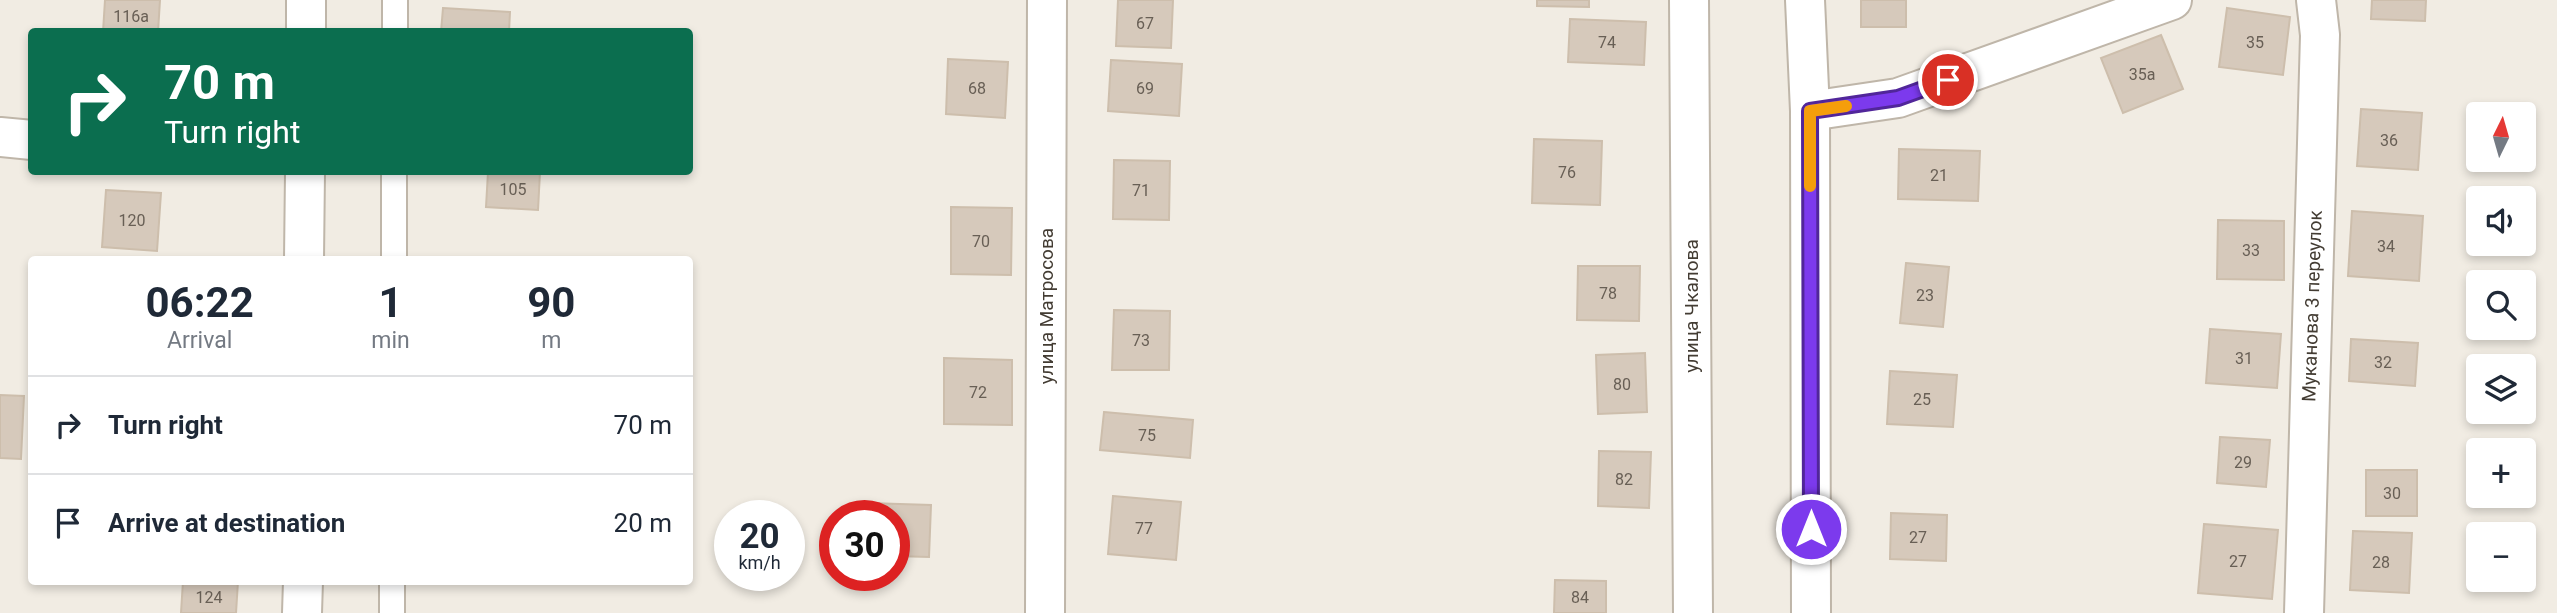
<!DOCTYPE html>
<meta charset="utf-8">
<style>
:root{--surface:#fff;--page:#f6f6f7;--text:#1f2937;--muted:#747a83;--line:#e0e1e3}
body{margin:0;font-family:Roboto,sans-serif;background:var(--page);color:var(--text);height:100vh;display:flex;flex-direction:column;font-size:26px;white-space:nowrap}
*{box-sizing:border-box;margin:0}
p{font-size:23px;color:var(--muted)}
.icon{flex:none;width:38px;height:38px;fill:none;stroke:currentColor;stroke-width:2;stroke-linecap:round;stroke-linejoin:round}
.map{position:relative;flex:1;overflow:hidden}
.side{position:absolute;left:28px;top:256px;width:665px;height:329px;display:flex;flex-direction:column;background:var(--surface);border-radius:7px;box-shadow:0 4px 10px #0003}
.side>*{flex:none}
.hud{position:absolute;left:28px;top:28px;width:665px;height:147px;border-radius:7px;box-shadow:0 4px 10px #0003;background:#0b6e4f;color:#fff;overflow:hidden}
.needle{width:46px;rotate:5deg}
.buttons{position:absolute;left:2466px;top:102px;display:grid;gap:14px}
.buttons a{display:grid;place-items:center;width:70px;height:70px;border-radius:7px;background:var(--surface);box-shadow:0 4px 10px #0003;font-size:35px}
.speed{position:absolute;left:714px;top:500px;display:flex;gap:14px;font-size:35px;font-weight:700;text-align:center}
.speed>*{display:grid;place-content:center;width:91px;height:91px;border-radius:50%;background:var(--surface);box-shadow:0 4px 10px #0003;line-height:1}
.speed small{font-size:18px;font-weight:400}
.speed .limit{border:10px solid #d22;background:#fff;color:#111}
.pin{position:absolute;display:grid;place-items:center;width:60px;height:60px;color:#fff;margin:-30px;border:4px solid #fff;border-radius:50%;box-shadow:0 2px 7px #0007}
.me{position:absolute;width:77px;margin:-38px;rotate:0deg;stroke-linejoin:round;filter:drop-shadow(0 0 5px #0008)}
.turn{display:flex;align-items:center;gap:24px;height:147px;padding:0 21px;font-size:32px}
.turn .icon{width:91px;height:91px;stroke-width:2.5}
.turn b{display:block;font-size:49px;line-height:60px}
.eta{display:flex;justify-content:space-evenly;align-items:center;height:119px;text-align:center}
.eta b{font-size:42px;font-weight:700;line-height:49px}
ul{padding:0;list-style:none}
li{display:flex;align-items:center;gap:21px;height:98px;padding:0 21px;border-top:2px solid var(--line)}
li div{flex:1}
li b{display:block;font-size:26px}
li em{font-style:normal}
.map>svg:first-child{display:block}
</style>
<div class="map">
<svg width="2557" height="613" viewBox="0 0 2557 613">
<rect width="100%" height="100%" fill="#f1ece3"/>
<g fill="#d6c9bb" stroke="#cdbeac" stroke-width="2">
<path d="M105,0H160L158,32H103Z"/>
<path d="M1118,0H1173L1171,48L1116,46Z"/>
<path d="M1537,0H1589V7L1537,6Z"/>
<rect x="1861" y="0" width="45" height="27"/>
<path d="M2372,0H2426L2425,21L2371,19Z"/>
<path d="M443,8L510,12L509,32H441Z"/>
<path d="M2227,8L2290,17L2283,75L2219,67Z"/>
<path d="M1570,19L1646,22L1644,65L1568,62Z"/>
<path d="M2161,35L2183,89L2123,113L2101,58Z"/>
<path d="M948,59L1008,62L1005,118L946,114Z"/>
<path d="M1111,60L1182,64L1179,116L1108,111Z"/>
<path d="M2361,109L2422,113L2418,170L2357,166Z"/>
<path d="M1534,139L1602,141L1600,205L1532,203Z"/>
<path d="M1899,149L1980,151L1978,201L1898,199Z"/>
<path d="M1114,160L1170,161L1169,220L1113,219Z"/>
<path d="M488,172H540L538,210L486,207Z"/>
<path d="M106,190L161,193L157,251L102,247Z"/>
<path d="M951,207L1012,208L1011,275L951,274Z"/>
<path d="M2352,211L2423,216L2419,281L2348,276Z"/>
<path d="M2218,220L2284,221V280L2217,279Z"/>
<path d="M1906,263L1949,267L1943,327L1900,323Z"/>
<path d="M1578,266H1640L1639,321L1577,320Z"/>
<path d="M1114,310L1170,311L1169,370H1112Z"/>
<path d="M2210,329L2281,334L2277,388L2206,383Z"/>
<path d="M2351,339L2418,343L2415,386L2349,381Z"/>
<path d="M1645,353L1647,412L1598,414L1596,355Z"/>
<path d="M944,358L1012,360V425L944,424Z"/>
<path d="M1890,371L1957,375L1953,427L1887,424Z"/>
<path d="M0,395L24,396L21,459L0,458Z"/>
<path d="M1104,412L1193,420L1190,458L1100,450Z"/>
<path d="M2220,437L2270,440L2266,487L2217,483Z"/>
<path d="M1599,451L1651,452L1649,508L1598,506Z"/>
<rect x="2366" y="470" width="51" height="46"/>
<path d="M1113,496L1181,502L1176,560L1108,554Z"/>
<path d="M868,503L931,505L929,557L894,556V516H867Z"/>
<path d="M1891,513L1947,515L1946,561L1890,559Z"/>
<path d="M2204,524L2278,530L2272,599L2198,593Z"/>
<path d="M2353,531L2412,533L2409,593L2350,590Z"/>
<path d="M1555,580L1606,581V613H1554Z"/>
<path d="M183,581H238L236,613H181Z"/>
</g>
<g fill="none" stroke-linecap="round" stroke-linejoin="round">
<g stroke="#bfb6a9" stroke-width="28">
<g id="service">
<path d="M395,32V0"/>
<path d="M394,259V172"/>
<path d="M392,613V581"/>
</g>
</g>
<g stroke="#bfb6a9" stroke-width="42">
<g id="minor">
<path d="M1689,0L1693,613"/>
<path d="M1805,0L1810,111L1811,613"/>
<path d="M306,32V0"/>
<path d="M1810,111L1898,98L2172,0"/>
<path d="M0,137L32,140"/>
<path d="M304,259L305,172"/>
<path d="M302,613L303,581"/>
<path d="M1045,613L1047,0"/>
<path d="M2304,613L2320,35L2316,0"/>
</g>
</g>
<use href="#service" stroke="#fff" stroke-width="24"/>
<use href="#minor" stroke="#fff" stroke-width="38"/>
</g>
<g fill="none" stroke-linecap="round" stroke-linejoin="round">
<g stroke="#51269a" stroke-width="18">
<path id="route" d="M1811,529L1810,111L1898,98L1948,80"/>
</g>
<use href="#route" stroke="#7c3aed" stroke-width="12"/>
<path stroke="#f59e0b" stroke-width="12" d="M1810,186V111L1846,106"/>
</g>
<g text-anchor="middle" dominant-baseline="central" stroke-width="5" stroke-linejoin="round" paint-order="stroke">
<g font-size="16" fill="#685f55">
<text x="131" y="16">116а</text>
<text x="1145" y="23">67</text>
<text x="1607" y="42">74</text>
<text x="2255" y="42">35</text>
<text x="2142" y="74">35а</text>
<text x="977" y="88">68</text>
<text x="1145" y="88">69</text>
<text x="2389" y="140">36</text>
<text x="1567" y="172">76</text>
<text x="1939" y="175">21</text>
<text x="513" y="189">105</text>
<text x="1141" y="190">71</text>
<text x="132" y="220">120</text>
<text x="981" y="241">70</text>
<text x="2386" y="246">34</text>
<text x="2251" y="250">33</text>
<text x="1608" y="293">78</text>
<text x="1925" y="295">23</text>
<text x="1141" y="340">73</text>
<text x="2244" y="358">31</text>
<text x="2383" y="362">32</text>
<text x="1622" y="384">80</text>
<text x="978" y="392">72</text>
<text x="1922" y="399">25</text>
<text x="1147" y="435">75</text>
<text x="2243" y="462">29</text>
<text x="1624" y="479">82</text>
<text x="2392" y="493">30</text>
<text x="1144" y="528">77</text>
<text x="1918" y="537">27</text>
<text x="2238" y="561">27</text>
<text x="2381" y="562">28</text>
<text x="209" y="597">124</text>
<text x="1580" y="597">84</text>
</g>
<g font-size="19" fill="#433c33" stroke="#fff">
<text transform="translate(1046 306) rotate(-90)">улица Матросова</text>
<text transform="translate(1691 306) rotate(-90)">улица Чкалова</text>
<text transform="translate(2312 306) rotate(-88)">Муканова 3 переулок</text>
</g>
</g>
</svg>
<div class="buttons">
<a><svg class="needle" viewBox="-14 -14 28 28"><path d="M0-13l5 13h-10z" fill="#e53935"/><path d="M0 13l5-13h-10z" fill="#747a83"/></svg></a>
<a><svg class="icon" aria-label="sound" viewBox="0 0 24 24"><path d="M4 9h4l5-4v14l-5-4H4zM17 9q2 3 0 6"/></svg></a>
<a><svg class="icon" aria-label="search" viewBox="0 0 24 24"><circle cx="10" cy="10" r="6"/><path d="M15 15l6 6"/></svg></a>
<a><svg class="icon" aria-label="layers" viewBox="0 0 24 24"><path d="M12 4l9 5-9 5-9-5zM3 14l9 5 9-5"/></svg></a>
<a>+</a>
<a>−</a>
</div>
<div class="speed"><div>20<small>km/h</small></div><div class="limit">30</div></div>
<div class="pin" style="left:1948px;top:80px;background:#d93025"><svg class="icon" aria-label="arrive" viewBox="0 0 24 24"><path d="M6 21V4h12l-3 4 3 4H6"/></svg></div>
<svg class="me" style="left:1811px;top:529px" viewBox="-20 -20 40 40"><circle r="17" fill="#7c3aed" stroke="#fff" stroke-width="3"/><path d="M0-11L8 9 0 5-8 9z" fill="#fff"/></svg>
<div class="hud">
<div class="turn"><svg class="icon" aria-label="right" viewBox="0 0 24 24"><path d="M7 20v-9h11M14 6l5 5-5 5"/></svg><div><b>70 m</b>Turn right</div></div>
</div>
<section class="side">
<div class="eta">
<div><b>06:22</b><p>Arrival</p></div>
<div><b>1</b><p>min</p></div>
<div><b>90</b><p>m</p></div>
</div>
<ul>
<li><svg class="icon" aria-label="right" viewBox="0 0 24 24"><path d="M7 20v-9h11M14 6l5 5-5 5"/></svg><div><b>Turn right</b></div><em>70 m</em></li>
<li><svg class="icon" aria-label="arrive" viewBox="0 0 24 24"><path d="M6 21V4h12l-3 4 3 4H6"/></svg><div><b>Arrive at destination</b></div><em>20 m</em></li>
</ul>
</section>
</div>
